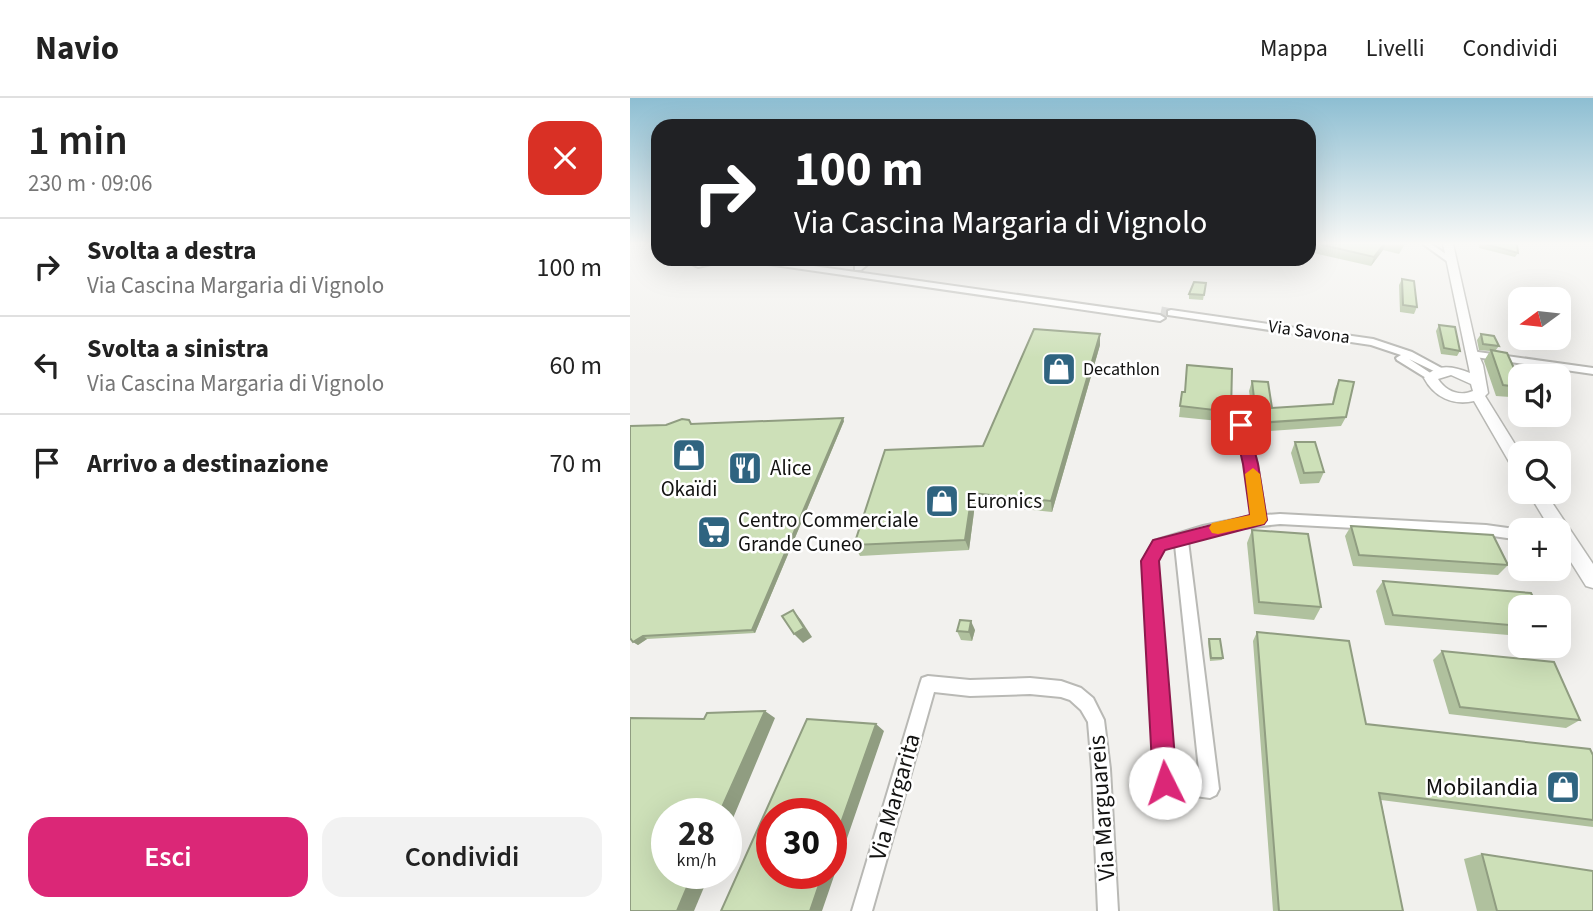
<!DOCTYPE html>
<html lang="it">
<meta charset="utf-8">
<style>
:root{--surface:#fff;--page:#f2f2f2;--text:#222;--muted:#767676;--line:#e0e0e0;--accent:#db2777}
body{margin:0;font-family:"Source Sans 3",sans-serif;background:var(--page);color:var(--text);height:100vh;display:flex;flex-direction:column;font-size:26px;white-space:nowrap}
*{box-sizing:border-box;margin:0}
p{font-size:23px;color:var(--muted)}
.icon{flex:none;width:38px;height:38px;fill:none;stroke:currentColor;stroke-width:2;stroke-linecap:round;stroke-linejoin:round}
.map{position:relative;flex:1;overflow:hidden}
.drawer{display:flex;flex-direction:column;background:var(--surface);width:630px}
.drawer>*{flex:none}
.top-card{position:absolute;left:21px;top:21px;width:665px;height:147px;border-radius:21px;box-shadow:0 7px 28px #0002;background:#202124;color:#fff;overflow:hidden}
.needle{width:46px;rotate:255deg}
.buttons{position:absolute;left:878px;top:189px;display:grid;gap:14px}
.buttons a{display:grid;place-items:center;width:63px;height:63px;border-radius:14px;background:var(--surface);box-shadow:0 7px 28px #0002;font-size:35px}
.speed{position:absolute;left:21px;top:700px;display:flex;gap:14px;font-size:35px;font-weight:700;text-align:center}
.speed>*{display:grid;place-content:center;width:91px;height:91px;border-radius:50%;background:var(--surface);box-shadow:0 7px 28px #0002;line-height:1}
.speed small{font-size:18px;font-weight:400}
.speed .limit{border:10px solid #d22;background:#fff;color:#111}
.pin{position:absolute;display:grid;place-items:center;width:60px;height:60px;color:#fff;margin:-30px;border-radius:14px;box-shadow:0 4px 10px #0006}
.me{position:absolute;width:77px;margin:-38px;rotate:356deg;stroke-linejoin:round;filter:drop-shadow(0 0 5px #0008)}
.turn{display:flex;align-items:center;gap:24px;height:147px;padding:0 28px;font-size:32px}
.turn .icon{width:91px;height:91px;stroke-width:2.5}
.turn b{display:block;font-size:49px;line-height:60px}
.round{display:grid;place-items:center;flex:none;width:74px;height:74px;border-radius:21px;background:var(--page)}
.head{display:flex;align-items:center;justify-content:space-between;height:119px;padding:0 28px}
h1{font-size:42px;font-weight:600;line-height:52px}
.primary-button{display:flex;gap:14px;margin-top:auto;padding:14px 28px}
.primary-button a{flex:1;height:80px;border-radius:21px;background:var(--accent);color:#fff;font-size:28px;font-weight:600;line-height:80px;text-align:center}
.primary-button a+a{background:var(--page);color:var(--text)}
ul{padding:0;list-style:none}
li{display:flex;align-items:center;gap:21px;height:98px;padding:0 28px;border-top:2px solid var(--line)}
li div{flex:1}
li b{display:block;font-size:26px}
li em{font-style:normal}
header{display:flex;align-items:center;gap:42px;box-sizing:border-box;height:98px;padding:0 35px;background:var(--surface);border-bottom:2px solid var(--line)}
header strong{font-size:33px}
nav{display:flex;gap:38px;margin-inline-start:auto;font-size:24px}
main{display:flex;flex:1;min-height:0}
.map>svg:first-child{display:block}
</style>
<header>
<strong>Navio</strong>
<nav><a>Mappa</a><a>Livelli</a><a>Condividi</a></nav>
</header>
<main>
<section class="drawer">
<div class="head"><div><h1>1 min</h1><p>230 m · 09:06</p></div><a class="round" style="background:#d93025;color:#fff"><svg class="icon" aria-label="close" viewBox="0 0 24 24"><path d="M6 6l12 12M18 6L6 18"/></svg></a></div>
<ul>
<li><svg class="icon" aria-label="right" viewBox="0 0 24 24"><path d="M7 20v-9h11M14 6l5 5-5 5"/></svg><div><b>Svolta a destra</b><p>Via Cascina Margaria di Vignolo</p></div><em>100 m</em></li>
<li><svg class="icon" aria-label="left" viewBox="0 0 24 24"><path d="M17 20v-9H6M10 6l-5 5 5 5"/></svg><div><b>Svolta a sinistra</b><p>Via Cascina Margaria di Vignolo</p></div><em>60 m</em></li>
<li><svg class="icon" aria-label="arrive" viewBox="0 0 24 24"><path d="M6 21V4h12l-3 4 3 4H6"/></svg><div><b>Arrivo a destinazione</b></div><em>70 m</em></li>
</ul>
<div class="primary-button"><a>Esci</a><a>Condividi</a></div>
</section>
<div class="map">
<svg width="963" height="813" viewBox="0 0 963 813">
<rect width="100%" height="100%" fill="#f2f1ee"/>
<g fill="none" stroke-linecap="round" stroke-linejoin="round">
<path stroke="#d0d0cd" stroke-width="9" stroke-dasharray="9 4.5" stroke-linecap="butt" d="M531,213L541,215"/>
<g stroke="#b9b9b5" stroke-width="4">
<g id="minor">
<path d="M793,146H801L825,162L818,164Z"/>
<path d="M235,161H244L231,172H225V168Z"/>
<path d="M841,253L963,270V276L838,258V254Z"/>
<path d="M611,324L616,327L627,366L635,417L650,416L856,427L892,432L891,442L856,437L650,426L604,431L558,443L589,691L586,697L580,700L535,694L529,691L526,685L513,463L524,443L573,428L622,418L615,366L606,327ZM545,447L570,681L543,677L527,463L534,451Z"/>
<path d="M298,578L340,582L400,580L431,583L451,590L463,600L474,622L480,671L488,813H468L462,671L458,624L451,612L440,602L431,599L400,596L340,598L304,594L242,813H222L290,586L292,580Z"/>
</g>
</g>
<g stroke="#b9b9b5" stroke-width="4">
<g id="tertiary">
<path d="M20,146H28V149L21,148Z"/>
<path d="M51,161L69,163L104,161L68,169Z"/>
<path d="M113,161H134L530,217L535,220L530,223L117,163Z"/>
<path d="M541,212L743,241L782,254L817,273L816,275H808L779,261L805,278V282L801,283L767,262L766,260L771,257L741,247L538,217V213Z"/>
</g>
</g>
<g stroke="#b9b9b5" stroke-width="3">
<g id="primary">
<path d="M813,146H823L847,253L853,267L858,295L855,298L891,356V376L885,374L844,303C823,308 804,299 794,280C807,265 823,268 840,275ZM821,277L841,286L843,293C829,299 816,293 808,281Z"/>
<path d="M898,394H915L963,466V490L956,488L929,445V432H921Z"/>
</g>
</g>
<use href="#minor" fill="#fff" fill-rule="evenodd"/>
<use href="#tertiary" fill="#fff" fill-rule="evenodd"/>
<use href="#primary" fill="#fff" fill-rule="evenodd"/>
</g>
<g fill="#b0c19e">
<path d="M679,146H775L769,156L753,152L741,168L679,154Z"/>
<path d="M849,146H887L888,155L885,159L849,150Z"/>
<path d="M772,181L787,209L784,216L770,214L769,187Z"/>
<path d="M576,185L573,202L559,201V196Z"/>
<path d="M888,197L891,201V216L879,213Z"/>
<path d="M809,227L830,253L827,258L811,256L806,233Z"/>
<path d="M470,236V247L422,414L345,406L339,452L230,458L224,447L353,348Z"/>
<path d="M851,236L869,248L865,253L888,279L885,283L888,289L880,299L866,298L854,263L860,253L849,252L847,242Z"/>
<path d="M709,282L716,319L711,328L625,334L619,293L622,283L642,310L702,306L705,291Z"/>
<path d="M552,294L601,314L599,324L549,319Z"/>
<path d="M214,323L125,535L17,541L8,547L2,543L61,326Z"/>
<path d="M665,344L694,374L689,385L670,386L661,355Z"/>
<path d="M721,428L878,467L868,477L723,468L715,438Z"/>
<path d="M622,432L691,509L684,522L624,516L617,445Z"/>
<path d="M753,483L891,509V538L755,527L746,493Z"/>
<path d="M345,532L342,543L331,542L327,533Z"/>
<path d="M627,534L736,626L963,657V729L751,702L773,813H643L623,543Z"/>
<path d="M579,541L593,560L592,562L580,563L578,544Z"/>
<path d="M812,553L950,622L936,630L819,616L803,562Z"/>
<path d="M852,756L963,813H847L834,761Z"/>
</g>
<g fill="#909d81">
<path d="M754,146H756L753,152L741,168L744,159Z"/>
<path d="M470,236V247L422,414L421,403Z"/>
<path d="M213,320L214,323L125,535L122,532Z"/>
<path d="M342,395L345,406L339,452L335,442Z"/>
<path d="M163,512L171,522L182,539L173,545L164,536Z"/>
<path d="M341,523L345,532L342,543L339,534Z"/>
<path d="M13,538L17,541L8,547L3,544Z"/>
<path d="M135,613L145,620L96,737V716H89Z"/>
<path d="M246,626L254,633L192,813H180L193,775H201V753Z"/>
<path d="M63,775H80L64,813H47Z"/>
</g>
<g fill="#cde0b8" stroke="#909d81" stroke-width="2">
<path d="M689,146H754L744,159Z"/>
<path d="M855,146H887L888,155Z"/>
<path d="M772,181L784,183L787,209L773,207Z"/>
<path d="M564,184L576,185L574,197L559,196Z"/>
<path d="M888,197L904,201H891V208L883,206Z"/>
<path d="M809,227L825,229L830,253L814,250Z"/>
<path d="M404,231L470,236L421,403L342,395L335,442L224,447L255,352L353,348Z"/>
<path d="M851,236L864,238L869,248L853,246Z"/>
<path d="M861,252L877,255L888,279L883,278L888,289L873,287Z"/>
<path d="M557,267L602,271L601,314L550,308L552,294H555Z"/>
<path d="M709,282L724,284L716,319L627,325L622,283L638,284L642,310L703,306Z"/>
<path d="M213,320L122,532L13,538L3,544L0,540V328L36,327L52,321L59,322L61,326Z"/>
<path d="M665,344H685L694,374L674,375Z"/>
<path d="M721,428L863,437L878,467L729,457Z"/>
<path d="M622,432L678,436L691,509L629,504Z"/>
<path d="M753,483L901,495L908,509H891V528L763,517Z"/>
<path d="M163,512L174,530L164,536L152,518Z"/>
<path d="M330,522L341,523L339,534L327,533Z"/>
<path d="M627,534L719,543L736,626L960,651L963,657V722L749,695L773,813H649Z"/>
<path d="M579,541H590L593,560H581Z"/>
<path d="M812,553L924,564L950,622L830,609Z"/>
<path d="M135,613L89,716H37V775H63L47,813H0V620L74,621L77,615Z"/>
<path d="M177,621L246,626L201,753V716H142V775H193L180,813H91Z"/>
<path d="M852,756L963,773V813H867Z"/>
</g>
<linearGradient id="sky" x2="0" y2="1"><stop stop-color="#8dbed2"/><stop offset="0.56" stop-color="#f9f9f7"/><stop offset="1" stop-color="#f9f9f7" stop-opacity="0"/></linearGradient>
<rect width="963" height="260" fill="url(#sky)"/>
<path fill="#db2777" stroke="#8e194d" stroke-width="2" d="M611,322L618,327L628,366L637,422L634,426L535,452L529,463L547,685L543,694L535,697L527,694L523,685L511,463L523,442L620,417L613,366L604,327Z"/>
<path fill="#f59e0b" d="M623,370L630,376L637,422L634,426L588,436L582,435L579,430L582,425L620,417L615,376Z"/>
<defs>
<g id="shop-square" transform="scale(1.75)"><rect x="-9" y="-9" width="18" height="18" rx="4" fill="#2f6480" stroke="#fff"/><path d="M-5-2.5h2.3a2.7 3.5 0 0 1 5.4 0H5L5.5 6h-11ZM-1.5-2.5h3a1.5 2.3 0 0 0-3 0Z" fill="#fff"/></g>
<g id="restaurant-square" transform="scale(1.75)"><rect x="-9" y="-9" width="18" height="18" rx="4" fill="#2f6480" stroke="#fff"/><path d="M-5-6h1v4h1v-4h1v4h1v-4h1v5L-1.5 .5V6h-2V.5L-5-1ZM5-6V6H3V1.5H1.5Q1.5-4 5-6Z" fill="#fff"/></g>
<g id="supermarket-square" transform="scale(1.75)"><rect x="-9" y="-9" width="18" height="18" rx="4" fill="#2f6480" stroke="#fff"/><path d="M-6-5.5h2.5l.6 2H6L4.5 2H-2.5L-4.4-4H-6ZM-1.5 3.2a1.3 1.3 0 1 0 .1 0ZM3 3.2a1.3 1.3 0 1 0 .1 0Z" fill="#fff"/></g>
</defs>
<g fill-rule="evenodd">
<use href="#shop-square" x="429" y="271"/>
<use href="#shop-square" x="59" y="357"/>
<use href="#restaurant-square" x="115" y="370"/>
<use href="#shop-square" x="312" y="403"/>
<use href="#supermarket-square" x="84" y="434"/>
<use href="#shop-square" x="933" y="689"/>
</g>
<g text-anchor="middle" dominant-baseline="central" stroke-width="5" stroke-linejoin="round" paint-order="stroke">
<g font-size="18" fill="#121211" stroke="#fff">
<text transform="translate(679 234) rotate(8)">Via Savona</text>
</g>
<g font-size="18" fill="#121211" stroke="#fff" text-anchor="start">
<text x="453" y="271">Decathlon</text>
</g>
<g font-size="21" fill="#121211" stroke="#fff" text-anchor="start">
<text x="140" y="370">Alice</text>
<text x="59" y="391" text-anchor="middle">Okaïdi</text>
<text x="336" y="403">Euronics</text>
<text x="108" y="422">Centro Commerciale<tspan x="108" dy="24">Grande Cuneo</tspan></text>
</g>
<g font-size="24" fill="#121211" stroke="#fff" text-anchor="end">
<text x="908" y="689">Mobilandia</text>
</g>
<g font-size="24" fill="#121211" stroke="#fff">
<text transform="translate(265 699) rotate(-74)">Via Margarita</text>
<text transform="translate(472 710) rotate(-94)">Via Marguareis</text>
</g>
</g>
</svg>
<div class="buttons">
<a><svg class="needle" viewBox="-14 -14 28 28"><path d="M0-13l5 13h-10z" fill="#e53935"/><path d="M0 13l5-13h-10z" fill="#767676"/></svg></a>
<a><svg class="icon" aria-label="sound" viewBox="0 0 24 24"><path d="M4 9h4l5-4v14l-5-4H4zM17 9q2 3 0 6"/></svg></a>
<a><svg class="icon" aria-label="search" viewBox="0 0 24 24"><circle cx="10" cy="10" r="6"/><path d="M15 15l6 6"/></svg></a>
<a>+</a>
<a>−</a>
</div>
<div class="speed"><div>28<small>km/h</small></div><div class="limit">30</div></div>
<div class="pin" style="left:611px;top:327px;background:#d93025"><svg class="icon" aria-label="arrive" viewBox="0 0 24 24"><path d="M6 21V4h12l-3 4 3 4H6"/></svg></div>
<svg class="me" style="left:535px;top:685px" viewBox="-20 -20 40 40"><circle r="19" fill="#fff"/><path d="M0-13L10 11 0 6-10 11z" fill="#db2777"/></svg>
<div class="top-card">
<div class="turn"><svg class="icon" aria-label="right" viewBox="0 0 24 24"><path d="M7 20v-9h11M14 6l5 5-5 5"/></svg><div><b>100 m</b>Via Cascina Margaria di Vignolo</div></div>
</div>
</div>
</main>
